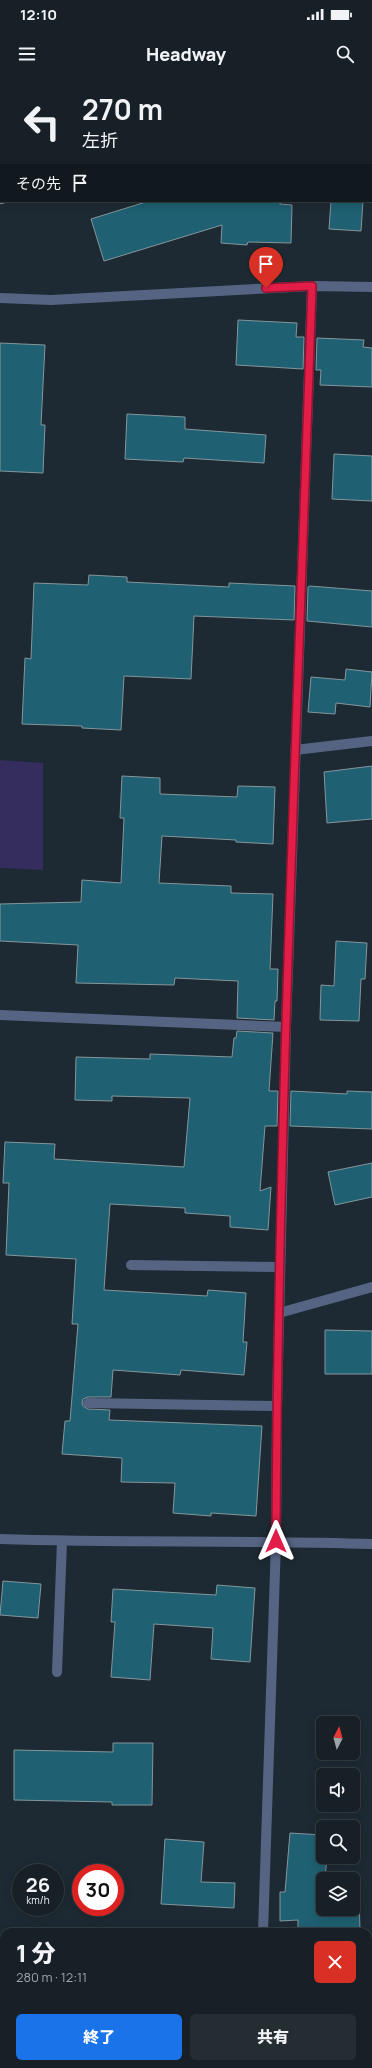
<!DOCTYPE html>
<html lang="ja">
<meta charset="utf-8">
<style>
:root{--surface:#162026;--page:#232d32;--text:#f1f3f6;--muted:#9ea3a7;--line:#353e43;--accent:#1a73e8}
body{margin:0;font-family:Manrope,"Noto Sans JP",sans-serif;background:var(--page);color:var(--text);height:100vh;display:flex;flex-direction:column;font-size:15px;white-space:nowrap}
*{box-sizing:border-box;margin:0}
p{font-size:13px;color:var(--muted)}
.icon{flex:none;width:22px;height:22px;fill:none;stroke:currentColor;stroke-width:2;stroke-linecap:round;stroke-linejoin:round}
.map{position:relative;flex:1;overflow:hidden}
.panel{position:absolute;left:0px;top:1848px;width:372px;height:140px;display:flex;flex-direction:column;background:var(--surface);border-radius:12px 12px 0 0;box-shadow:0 2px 10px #0003,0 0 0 1px var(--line)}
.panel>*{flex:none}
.top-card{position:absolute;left:0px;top:0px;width:372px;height:122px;box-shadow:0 2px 10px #0003,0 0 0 1px var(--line);background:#162026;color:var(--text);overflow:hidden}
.needle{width:26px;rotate:6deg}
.tools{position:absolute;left:316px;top:1636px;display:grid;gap:8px}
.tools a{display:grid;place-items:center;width:44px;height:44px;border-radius:6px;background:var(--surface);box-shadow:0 2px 10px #0003,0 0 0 1px var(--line);font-size:20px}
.speed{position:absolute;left:12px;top:1784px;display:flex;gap:8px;font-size:20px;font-weight:700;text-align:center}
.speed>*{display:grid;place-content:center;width:52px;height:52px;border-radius:50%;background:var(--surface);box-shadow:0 2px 10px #0003,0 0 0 1px var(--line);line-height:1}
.speed small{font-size:10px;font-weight:400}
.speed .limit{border:6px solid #d22;background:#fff;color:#111}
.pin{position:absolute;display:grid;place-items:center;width:34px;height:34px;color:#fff;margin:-41px -17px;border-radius:50% 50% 50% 0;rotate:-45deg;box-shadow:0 0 4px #0007}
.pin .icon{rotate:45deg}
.me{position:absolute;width:44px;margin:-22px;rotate:0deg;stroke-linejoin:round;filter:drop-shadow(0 0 3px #0008)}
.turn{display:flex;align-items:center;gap:14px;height:84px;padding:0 16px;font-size:18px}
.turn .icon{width:52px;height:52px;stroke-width:2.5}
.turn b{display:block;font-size:28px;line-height:34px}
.then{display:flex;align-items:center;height:38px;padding:0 16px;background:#0003;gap:8px;font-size:15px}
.round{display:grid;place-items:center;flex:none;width:42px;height:42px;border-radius:6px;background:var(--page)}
.headline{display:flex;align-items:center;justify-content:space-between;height:68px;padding:0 16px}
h1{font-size:24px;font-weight:800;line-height:30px}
.cta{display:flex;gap:8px;margin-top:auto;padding:8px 16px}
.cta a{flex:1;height:46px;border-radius:6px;background:var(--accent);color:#fff;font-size:16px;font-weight:800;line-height:46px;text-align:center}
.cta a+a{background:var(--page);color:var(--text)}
.status{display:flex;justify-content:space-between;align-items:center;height:28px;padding:0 20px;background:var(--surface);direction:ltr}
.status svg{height:11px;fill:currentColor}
header{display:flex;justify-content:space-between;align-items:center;height:52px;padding:0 16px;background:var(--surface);font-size:18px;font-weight:800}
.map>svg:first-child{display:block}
</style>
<div class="status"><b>12:10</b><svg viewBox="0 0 49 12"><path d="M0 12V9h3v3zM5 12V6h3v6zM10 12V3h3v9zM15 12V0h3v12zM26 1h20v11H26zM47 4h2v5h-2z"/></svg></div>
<header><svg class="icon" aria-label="menu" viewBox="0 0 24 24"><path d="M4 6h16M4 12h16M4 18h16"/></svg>Headway<svg class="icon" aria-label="search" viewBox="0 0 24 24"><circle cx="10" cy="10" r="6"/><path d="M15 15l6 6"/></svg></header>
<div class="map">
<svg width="372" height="1988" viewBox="0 0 372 1988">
<rect width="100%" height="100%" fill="#1e2a33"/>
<path fill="#342d5e" d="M0,680L43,683V790L0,788Z"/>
<g fill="#1f6072" stroke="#84969c">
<path d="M149,121H280V124L292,125L291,163L248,162L247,165L221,163L222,145L104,181L91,139Z"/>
<path d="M331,121H363L361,151L329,149Z"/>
<path d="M238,240L297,243L296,257H304L303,289L236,285Z"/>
<path d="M317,258L364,260L363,267L372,268V307L320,305L321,290H316Z"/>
<path d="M0,263L45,265L41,345H45L43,393L0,391Z"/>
<path d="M127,334L185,337V349L266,355L264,383L184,378L183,382L125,379Z"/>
<path d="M334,374L372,376V421L332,419Z"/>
<path d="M89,495L127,497V502L229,507V503L295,506L294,540L194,536L191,599L124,596L121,650L82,648V646L22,644L25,578L31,579L34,503L88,505Z"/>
<path d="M310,506L372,511V547L307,541L308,507Z"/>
<path d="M346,589L372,592L370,627L336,623L335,634L308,632L311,597L345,600Z"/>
<path d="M372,686V739L327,743L324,692Z"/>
<path d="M122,696L160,698V714L237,717L238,706L275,707L273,764L236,762V760L162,756L159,803L231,806V813L273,814L270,889H278L277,921H275L274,940L237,938L238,901L175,898L174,905L76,903L78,865L0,861V824L81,822L82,800L121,803L124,738H120Z"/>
<path d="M336,861L367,863L365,899H361L359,941L320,940L321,905L334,906Z"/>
<path d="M237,951L273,953L269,1011H278L277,1046H265L260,1111L271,1107L268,1150L230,1147V1136L185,1133V1128L110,1124L104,1210L207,1216L208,1210L246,1213L243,1262H247L244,1295L181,1290L180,1295L113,1290L111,1317H88L83,1319L82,1323L83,1326L88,1329L110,1330L109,1340L262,1346L256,1436L211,1433V1436L173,1433L175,1403L121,1402L122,1378L62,1374L65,1341H70L78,1244H72L76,1179L6,1175L9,1103H3L5,1062L55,1064L54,1079L184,1087L190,1018L112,1016V1021L75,1020L76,977L150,979V974L232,977L234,958H236Z"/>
<path d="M291,1011L347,1014V1011L372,1012V1049L290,1046Z"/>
<path d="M372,1083V1117L335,1125L328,1092Z"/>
<path d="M325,1250L372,1251V1294H325Z"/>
<path d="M3,1501L41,1504L38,1538L0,1535Z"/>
<path d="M217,1505L255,1508L250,1582L211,1579L213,1548L154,1544L150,1600L111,1597L115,1542H111L113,1509L216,1515Z"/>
<path d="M113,1663H153L152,1725H112V1722L14,1720V1670L113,1672Z"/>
<path d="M290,1753L323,1755V1777H327L325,1799H323V1829H353V1811H359L360,1852H298V1840L280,1841V1812H285Z"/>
<path d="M165,1759L204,1762L201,1802L235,1803L234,1828L161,1824Z"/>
</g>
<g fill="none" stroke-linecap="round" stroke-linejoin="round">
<g stroke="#566483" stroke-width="10">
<path d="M262,1L266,0"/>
<path d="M0,70H1"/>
<path d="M0,218L51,220L312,206L372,207"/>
<path d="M295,670L372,661"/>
<path d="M0,935L286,947"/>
<path d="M131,1185L280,1187"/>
<path d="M279,1233L372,1207"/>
<path d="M88,1323L277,1326"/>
<path d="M0,1459C124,1463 248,1460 372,1464"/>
<path d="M57,1592L62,1461"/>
<path d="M263,1852L276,1461L277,1326L286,947L312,206"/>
<path d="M259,1988V1984"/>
</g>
<g stroke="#566483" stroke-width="10">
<path d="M0,1974H4"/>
<path d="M285,1984L372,1987"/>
</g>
<g stroke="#97a0a7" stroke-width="4.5">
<g id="rail">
<path d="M371,9H372"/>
<path d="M371,25H372"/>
<path d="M0,105H1"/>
<path d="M0,122L4,121"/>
</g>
</g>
<use href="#rail" stroke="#152029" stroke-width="3" stroke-dasharray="9" stroke-linecap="butt"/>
</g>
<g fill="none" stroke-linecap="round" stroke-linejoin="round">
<g stroke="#92132f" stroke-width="10">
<path id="route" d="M266,208L312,206C298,624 278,1042 276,1461"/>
</g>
<use href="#route" stroke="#e11d48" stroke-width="7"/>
</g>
</svg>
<div class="tools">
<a><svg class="needle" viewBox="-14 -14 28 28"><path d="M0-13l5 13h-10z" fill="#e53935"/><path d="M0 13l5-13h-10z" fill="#9ea3a7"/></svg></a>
<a><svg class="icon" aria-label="sound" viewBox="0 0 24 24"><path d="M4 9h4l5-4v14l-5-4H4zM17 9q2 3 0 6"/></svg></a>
<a><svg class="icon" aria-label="search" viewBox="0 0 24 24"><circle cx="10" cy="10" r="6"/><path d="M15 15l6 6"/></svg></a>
<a><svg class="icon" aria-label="layers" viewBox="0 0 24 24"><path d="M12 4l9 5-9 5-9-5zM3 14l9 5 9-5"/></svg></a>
</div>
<div class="speed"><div>26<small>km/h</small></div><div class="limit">30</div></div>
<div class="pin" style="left:266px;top:208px;background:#d93025"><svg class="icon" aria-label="arrive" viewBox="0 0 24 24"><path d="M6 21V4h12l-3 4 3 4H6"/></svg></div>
<svg class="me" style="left:276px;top:1461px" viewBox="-20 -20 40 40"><path d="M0-17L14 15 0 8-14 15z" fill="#e11d48" stroke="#fff" stroke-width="4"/></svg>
<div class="top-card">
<div class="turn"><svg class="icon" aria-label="left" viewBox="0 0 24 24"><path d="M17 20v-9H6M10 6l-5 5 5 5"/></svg><div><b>270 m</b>左折</div></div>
<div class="then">その先<svg class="icon" aria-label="arrive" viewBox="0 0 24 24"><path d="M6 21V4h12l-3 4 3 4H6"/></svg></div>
</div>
<section class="panel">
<div class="headline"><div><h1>1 分</h1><p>280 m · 12:11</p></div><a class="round" style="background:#d93025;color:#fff"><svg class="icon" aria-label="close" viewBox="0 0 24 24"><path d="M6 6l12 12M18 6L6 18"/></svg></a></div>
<div class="cta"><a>終了</a><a>共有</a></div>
</section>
</div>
